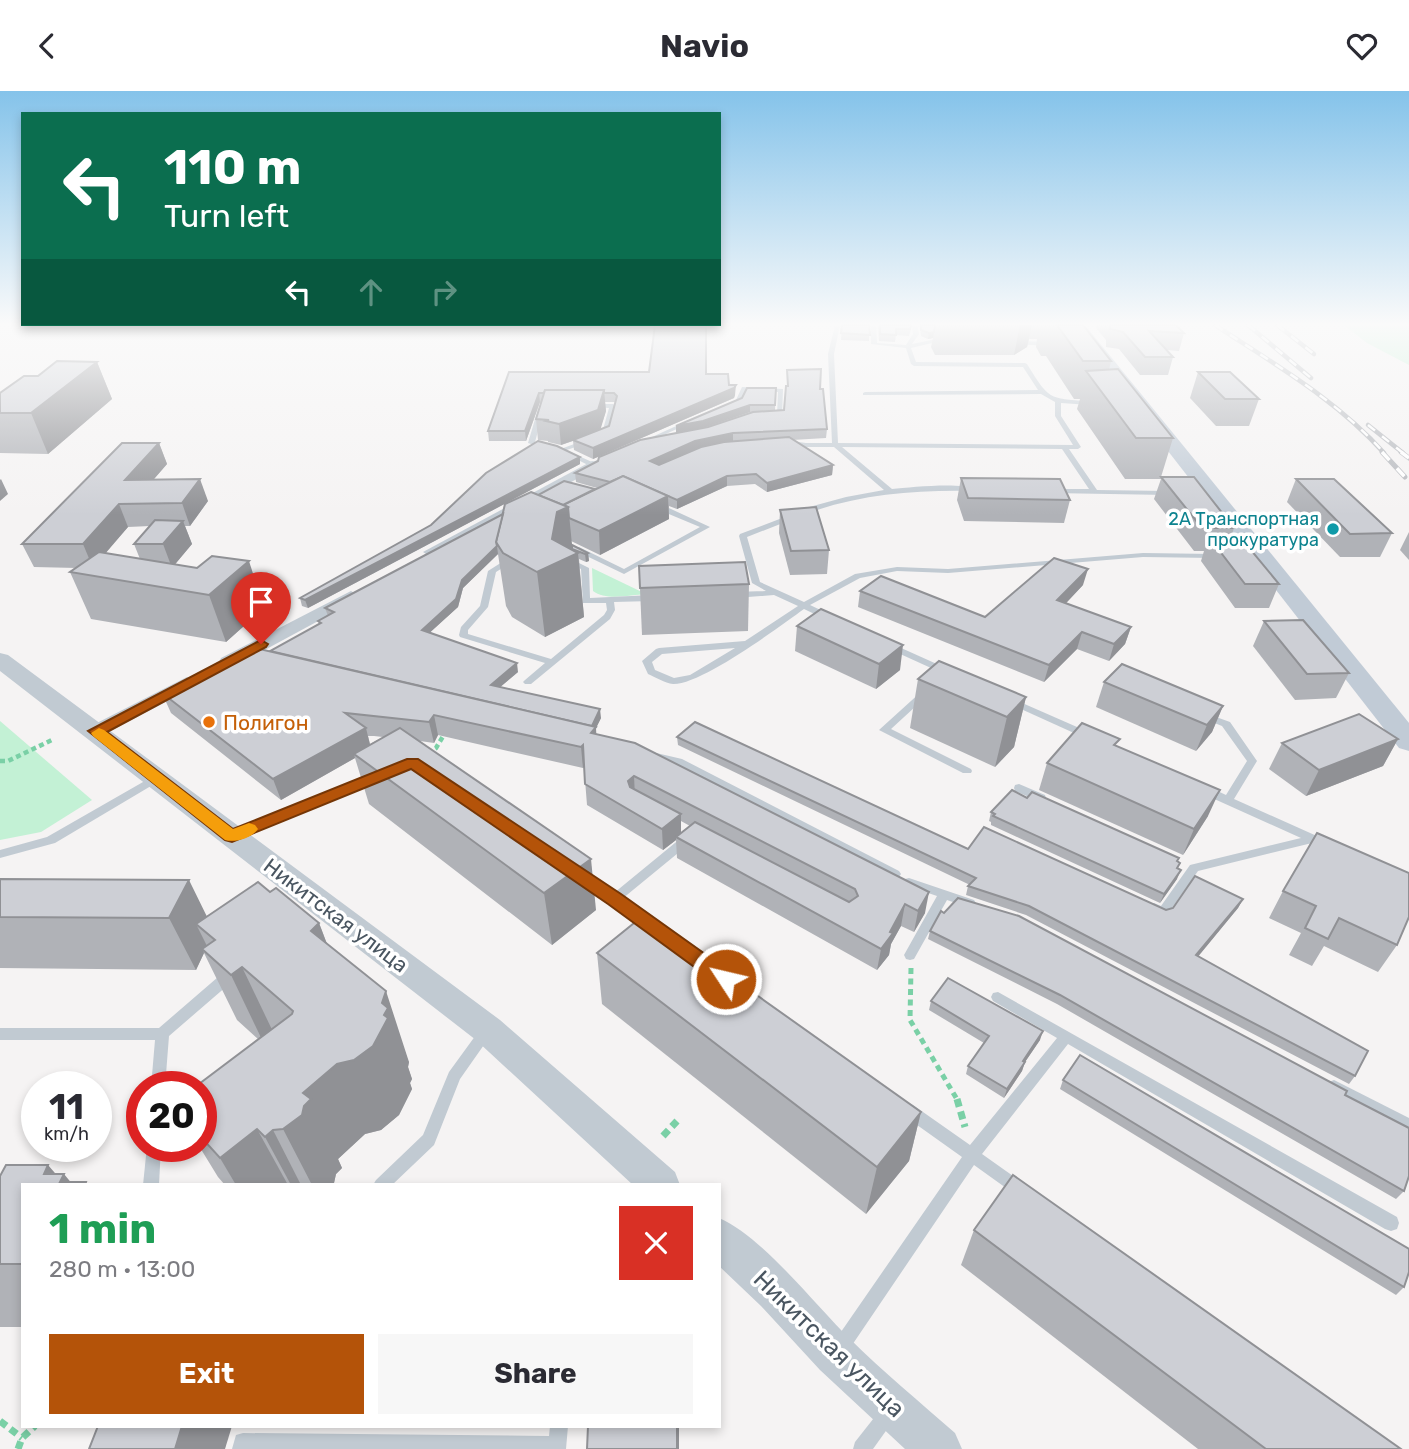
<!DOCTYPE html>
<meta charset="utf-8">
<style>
:root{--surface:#fff;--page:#f7f7f7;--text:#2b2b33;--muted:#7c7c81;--accent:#b45309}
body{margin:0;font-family:Rubik,sans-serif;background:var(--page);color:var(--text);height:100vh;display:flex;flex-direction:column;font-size:26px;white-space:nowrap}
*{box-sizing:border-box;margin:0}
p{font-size:23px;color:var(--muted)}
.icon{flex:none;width:38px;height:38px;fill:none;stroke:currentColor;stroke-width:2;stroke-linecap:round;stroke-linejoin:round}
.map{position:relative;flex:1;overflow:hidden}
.side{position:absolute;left:21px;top:1092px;width:700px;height:245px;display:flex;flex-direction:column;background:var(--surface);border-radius:0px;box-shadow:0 4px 10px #0003}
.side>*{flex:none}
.banner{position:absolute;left:21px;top:21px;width:700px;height:214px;border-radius:0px;box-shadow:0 4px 10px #0003;background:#0b6e4f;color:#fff;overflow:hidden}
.speed{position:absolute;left:21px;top:980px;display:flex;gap:14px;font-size:35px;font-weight:700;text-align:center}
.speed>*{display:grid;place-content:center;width:91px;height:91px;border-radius:50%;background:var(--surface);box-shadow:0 4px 10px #0003;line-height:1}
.speed small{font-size:18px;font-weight:400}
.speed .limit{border:10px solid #d22;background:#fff;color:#111}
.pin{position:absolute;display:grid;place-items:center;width:60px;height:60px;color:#fff;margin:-72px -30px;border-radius:50% 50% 50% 0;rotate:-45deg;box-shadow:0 0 7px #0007}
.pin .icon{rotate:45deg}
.me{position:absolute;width:77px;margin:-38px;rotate:305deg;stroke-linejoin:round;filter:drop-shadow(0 0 5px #0008)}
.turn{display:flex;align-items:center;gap:24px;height:147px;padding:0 28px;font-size:32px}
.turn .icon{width:91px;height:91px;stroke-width:2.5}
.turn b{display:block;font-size:49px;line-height:60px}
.lanes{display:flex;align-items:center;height:66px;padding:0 28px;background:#0003;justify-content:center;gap:35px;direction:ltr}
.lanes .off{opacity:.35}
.round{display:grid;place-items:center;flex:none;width:74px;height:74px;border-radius:0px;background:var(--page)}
.summary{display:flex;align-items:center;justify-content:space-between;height:119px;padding:0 28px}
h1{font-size:42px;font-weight:700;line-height:52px;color:#1e9e55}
.cta{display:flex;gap:14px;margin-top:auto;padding:14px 28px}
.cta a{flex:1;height:80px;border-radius:0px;background:var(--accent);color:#fff;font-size:28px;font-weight:700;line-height:80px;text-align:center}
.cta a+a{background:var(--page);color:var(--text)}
header{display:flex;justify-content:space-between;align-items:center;height:91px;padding:0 28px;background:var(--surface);font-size:32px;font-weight:700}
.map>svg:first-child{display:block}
</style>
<header><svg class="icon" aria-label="back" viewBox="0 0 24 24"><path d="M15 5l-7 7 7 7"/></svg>Navio<svg class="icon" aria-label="heart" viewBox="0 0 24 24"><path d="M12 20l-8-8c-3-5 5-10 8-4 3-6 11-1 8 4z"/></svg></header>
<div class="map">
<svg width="1409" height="1358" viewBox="0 0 1409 1358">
<rect width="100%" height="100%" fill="#f5f3f3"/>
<g fill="#c3f1d5">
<path d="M1344,234H1409V274L1367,252Z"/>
<path d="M592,477L646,503C630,504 606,510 593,500Z"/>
<path d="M0,630L92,709L41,741L0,749Z"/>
</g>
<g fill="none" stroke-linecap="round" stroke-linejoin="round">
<g stroke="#7ad0a6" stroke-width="4.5" stroke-dasharray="5 3.5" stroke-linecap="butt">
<path d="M428,662L436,657L445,642"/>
<path d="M0,670H8L54,648"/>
</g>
<path stroke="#7ad0a6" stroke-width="5" stroke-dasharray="6 4.5" stroke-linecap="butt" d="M911,877L910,929L958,1010"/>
<g stroke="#7ad0a6" stroke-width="7" stroke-dasharray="8 5" stroke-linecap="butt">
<path d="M957,1008L965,1036"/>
<path d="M663,1045L677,1030"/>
<path d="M0,1330L22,1347"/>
<path d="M18,1358L22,1347L35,1335"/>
</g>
<g fill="#c1cad2" fill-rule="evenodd">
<path d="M835,234H840L834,263L838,352L1073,354L1055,325V311L1041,303L863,304V302L865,301L1038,299L1023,276L914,275L911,273L906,257L871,253V234H876L877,252L906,254L913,243L912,234H917L919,243L912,253L946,246L949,248L911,257L916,271L1025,272L1027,273C1051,312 1049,306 1092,311L1093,312L1090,314L1061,312V325L1081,356L1078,358H1069L1097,399L1168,400L1172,402L1168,404L1051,402L1050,400L1054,398H1089L1062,358L842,356L892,398C911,396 960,391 976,398L972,400C915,399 862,403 808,422H802V418L846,406L884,399L834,356H806L781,351L784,349L806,352H832L828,263Z"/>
<path d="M1014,250L1051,251L1054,253L1051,255L1012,253V251Z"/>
<path d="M742,296L783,298L782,326L772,327L769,325L777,323L778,301L746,299L741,311L725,316V314L736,309Z"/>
<path d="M593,313H613L616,315L608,343L600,347L597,345L602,342L609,317L591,316L590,315Z"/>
<path d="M541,316L544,318L535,351L548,355V357L546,358L528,352L538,318Z"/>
<path d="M685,331L690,332L646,352L641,351Z"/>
<path d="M585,349L588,351L587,352L561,361L558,359Z"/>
<path d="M566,361H570L592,371L601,368L604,370L592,376L566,363Z"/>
<path d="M652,412H658L710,436L624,483L572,458L573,456H579L624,478L700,436L652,416Z"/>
<path d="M790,424L794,426L793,428L747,446L760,491L804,511L855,483L897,476L948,478L1143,462L1214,463L1218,465L1214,467L1143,466L948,482L897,480L860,487L810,514L831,524V528H825L804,518C779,536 701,594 673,593C665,592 655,586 648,583L642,570L656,558L659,557L745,550L798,515L774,504L735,507L731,504L735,501L766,500L752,492L739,445L740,443ZM735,557L690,584L674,587L655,579L652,571L662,563Z"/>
<path d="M510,466H516L517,468L496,481L488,516L468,539V543L551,568L604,524L607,519L606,512H583L581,478L566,471L565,469L569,467L589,477L590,507L652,504L656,507L652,510L614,511L615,519L610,528L531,593H525L523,591L525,589L545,572L460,546L459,544L461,536L480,515L488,480Z"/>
<path d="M890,552L948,578L950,580L948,582H942L887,557L885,555Z"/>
<path d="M925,599L930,602L928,604L891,638L971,678L972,680L971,682H963L879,639L922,600Z"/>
<path d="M1011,607L1093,643L1094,645L1089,648L1085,647L1008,612L1006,610Z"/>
<path d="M1205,622L1230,631L1257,670L1234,708L1328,750L1330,753L1328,756L1324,757L1312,752L1198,780L1167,824C1161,826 1151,823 1148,817L1150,814L1154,812L1161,815L1190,774L1301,747L1201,702L1200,699L1201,696H1209L1226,704L1247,670L1222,635L1202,627L1200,625L1202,623Z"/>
<path d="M652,661L682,668L899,780L901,783L899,786H891L675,673L648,666L647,664L648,662Z"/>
<path d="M157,683L161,685L162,687L161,689L55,752L0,767V759L47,746Z"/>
<path d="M375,683L380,687L379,689L238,747H230L228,744L230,741Z"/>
<path d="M1019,693L1045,704L1046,707L1041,711L1015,700L1014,697L1015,694Z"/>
<path d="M685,746L689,747L691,750L689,753L622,808L655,831L657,834L655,837L651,839L647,837L580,790L578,787L580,784H588L614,802L681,747Z"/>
<path d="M909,787L974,809L976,812L974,815L970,817L947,809L914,868L910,869L906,868L904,864L937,805L905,794L903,791L905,788Z"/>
<path d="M230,879L235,880L236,884L235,888L169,945L165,996H151L155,949H0V937H159L225,880Z"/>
<path d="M998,901L1397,1126L1399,1132L1397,1138L1391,1140L1385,1138L1068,953L982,1063L1023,1092L1026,1097L1023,1102L1018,1104L1013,1102L974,1074L846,1263L840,1266L834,1263L831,1257L834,1251L962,1066L903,1024L901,1019L903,1014L908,1012L913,1014L970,1054L1057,947L993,910L991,906L993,902Z"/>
<path d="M486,935L491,937L493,941L460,988L434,1054L392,1094H373L376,1089L423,1044L449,981L481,937Z"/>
<path d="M1334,989L1409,1027V1042L1329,999L1327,995L1329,991Z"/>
<path d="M147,1055H161L159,1094H143Z"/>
<path d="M887,1315L893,1318L896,1324L893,1330L873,1358H853L855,1351L881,1318Z"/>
<path d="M550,1335H568L566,1358H232L236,1344L243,1342L549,1345Z"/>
</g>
<g fill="#c1cad2" fill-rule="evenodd">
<path d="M592,370L597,371V377L437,464L431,466L423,461Z"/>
<path d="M351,500L359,505L357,509L235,575L228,577L219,571L221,567Z"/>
<path d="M187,586L196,592L194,596L103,644H89L86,640L89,636Z"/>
</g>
<g fill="#c1cad2" fill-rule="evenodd">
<path d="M0,562L8,564L500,929L675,1081L680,1094H633L476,949L0,580Z"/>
<path d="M719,1127C762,1145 815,1214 850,1248C883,1281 920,1311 955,1342L962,1358H905L820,1279L761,1215L719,1175Z"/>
</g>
<path fill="#c1cbd6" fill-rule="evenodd" d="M1070,234H1085L1409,632V660L1399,657Z"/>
<g stroke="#b5b8bd" stroke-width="4.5">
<g id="rail-far1">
<path d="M1215,234C1274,273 1337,309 1384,362"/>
<path d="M1248,234L1311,287"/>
<path d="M1277,234L1314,263"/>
<path d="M1368,334L1403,362"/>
</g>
</g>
<g stroke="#b5b8bd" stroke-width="5">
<g id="rail">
<path d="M1382,361L1405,386"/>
<path d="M1401,361L1409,367"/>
</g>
</g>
<use href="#rail-far1" stroke="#fff" stroke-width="2.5" stroke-dasharray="9" stroke-linecap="butt"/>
<use href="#rail" stroke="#fff" stroke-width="3.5" stroke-dasharray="11" stroke-linecap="butt"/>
</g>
<g fill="#b0b2b7" fill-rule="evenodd">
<path d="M562,234H608L607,237H562Z"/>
<path d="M842,234H869V250L841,249Z"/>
<path d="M878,234H912L909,245L896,244L895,251L879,250Z"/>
<path d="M920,234H1083L1111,270L1109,279L1173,347L1161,386L1234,437L1231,446L1279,493L1269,517H1235L1201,470L1204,460H1194L1154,408L1161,388H1125L1077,318L1080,308H1074L1046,265H1041L1036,256L1037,248H1029L1027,256L1014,264H935L931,256L933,247L928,248L921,245Z"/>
<path d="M1096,234H1176L1184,242L1179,260L1167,259L1173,266L1168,284H1140L1119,258L1106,256V249L1096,237Z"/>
<path d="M97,271L112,308L48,363L0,362V302L38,285Z"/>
<path d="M787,279L820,298L827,338L826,347L792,349L833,374L832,384L767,401L755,393L727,395L677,418L669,415V428L600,464L571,450L572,454L588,462L589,470L586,471L579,468L584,526L545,546L512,526L506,515L498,463L463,497L458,516L430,541L518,581L500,596L601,627L596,637V643L925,822L914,841L901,835L891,853L889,864L877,879L677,767L676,749L663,759L587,714L584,676L583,677L438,644L434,652L420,650L596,819L552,854L369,713L355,667L281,709L171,622L162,602L270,561L319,533L318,530L328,525L325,517L538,404L597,397L576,391L575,382L676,342L776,297L775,319H784L787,295ZM750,321H753L705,337ZM368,645H374L383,646L370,653ZM681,730L690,735L681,742Z"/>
<path d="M509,281L706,283L729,294L735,304L734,307L593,368L574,359L573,350L561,354L548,351V350L538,349L536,328L541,311H540L526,350H489L488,340ZM605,311H615L609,335L600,338L606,320Z"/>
<path d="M1198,281L1259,308L1249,335H1216L1190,307Z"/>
<path d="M159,352L167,373L154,388L208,410L190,435H185L192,453L175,473L264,517L226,551L91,528L70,481L77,477L34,476L22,453ZM150,435L134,453L140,468L105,462L128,436Z"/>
<path d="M580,366V373L308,517L302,515L300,507L431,434Z"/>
<path d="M961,387L1070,409L1064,432L964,430L957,409Z"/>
<path d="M1296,388L1392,442L1380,466H1340L1287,411Z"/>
<path d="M780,419L829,459L827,483L790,484L779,442Z"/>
<path d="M1409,441V469L1400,459Z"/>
<path d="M639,475L749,493L748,540L642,544Z"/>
<path d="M1083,494L1066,512L1131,536L1125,553L1109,570L1077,558L1044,591L858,516L860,500L985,526Z"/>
<path d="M1264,530L1349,582L1336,607L1295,609L1253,555Z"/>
<path d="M797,535L900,579L876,598L795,560Z"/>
<path d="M918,588L1026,606L1014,656L995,676L910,637Z"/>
<path d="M1104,591L1223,615L1212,641L1196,660L1096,616Z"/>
<path d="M677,646L968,758L1166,819L1243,808L1238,817L1198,865L1355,985L1349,993L1026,824L966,804L968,795L970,794L678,654Z"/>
<path d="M1398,648L1383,675L1306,705L1269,678L1282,652Z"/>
<path d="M1117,656L1208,725L1183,764L1039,699L1047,672Z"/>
<path d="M1027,707L1177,771V788L1160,812L991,734V731L989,730L991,721Z"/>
<path d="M0,788L207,825L270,801L319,832L327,853L409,971L408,976L412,988L410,992L412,998L399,1024L381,1039L365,1043L338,1068L342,1077L336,1083L334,1092L332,1094H225L218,1086L199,1055H201V996L258,948L237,929L204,862L196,879L0,877Z"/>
<path d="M1283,800L1397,854L1378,881L1324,855L1312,875L1289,864L1301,842L1269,827Z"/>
<path d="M930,840L1345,1004L1404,1100L1396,1108L1057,913L928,848Z"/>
<path d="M597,862L921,1021L909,1070L866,1123L602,913Z"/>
<path d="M931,910L1040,949L1025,971L1022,980L1004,1007L966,983L968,975L984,952L929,919Z"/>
<path d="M1063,989L1404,1196L1396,1204L1060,998Z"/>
<path d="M55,1083L71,1091H86L88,1094H23V1236H0V1085Z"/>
<path d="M974,1139L1401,1358H1198L961,1174Z"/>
</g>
<g fill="#909195">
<path d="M1020,234H1032L1027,256L1014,264Z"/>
<path d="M934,241L933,247L928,248L929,242Z"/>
<path d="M97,271L112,308L48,363L31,322Z"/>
<path d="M736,294L735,304L734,307L593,368V357Z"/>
<path d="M604,299L606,320L600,340L561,354L559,333Z"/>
<path d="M539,302L540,311L526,350L525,340Z"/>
<path d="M750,314V321L703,337L676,342V335Z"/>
<path d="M733,342V351L650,379V370L695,350Z"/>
<path d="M159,352L167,373L134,411L125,389Z"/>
<path d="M580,366V373L308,517L305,509Z"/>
<path d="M833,374L832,384L767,401V392Z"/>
<path d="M727,385V395L677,418V409Z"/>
<path d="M1,388L8,403L0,410V389Z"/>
<path d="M200,388L208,410L190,435L182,412Z"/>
<path d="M599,399L569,423L573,464L578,462L584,526L545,546L537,481L552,448L557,421Z"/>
<path d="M668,405L669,428L600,464L599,440Z"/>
<path d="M119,413L128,436L93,477L83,453Z"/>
<path d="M183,430L192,453L172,477L163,453Z"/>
<path d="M497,455L498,463L463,497L458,516L424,547L422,539L462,489Z"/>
<path d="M588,462L589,470L586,471L585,463Z"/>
<path d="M249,470L264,517L226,551L209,504Z"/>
<path d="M1088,478L1083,494L1053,526L1057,509Z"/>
<path d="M1131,536L1125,553L1109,570L1114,553Z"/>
<path d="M1082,541L1077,558L1044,591L1049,574Z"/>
<path d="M903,554L900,579L876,598L879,573Z"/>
<path d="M517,572L518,581L492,603L491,594Z"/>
<path d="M1026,606L1014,656L995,676L1007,626Z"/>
<path d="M1223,615L1212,641L1196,660L1207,634Z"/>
<path d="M600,618L601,627L596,637L597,657L593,663L592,635Z"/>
<path d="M434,624L438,644L434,652L429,631Z"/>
<path d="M366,637L371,658L354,663L355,667L281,709L273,688Z"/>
<path d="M1398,648L1383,675L1306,705L1319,679Z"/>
<path d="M583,654L585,675L583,677L581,656Z"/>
<path d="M634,685L635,706L628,690Z"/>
<path d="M1220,699L1208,725L1183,764L1194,738Z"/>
<path d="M681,723V744L676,746V749L663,759L662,738Z"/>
<path d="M591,768L596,819L552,854L544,802Z"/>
<path d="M1181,779L1177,788L1160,812L1164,803Z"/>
<path d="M189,789L214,840L196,833L207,855L202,858L204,862L196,879L169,827Z"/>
<path d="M929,801L925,822L914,841L918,820Z"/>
<path d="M1243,808L1238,817L1192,873L1196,864Z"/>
<path d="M905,813L901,835L891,853L889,864L877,879L881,858Z"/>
<path d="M319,832L346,903L311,840Z"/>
<path d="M242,876L276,947L265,955L231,884Z"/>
<path d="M386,900L409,971L408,976L412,988L410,992L412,998L399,1024L381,1039L365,1043L338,1068L342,1077L336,1083L334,1092L332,1094H312L283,1038L303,1002L382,912Z"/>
<path d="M1043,940L1040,949L1025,971L1022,980L1004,1007L1007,998L1023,970Z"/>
<path d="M921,1021L909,1070L866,1123L877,1076Z"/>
<path d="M257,1038L288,1094H236L220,1067Z"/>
<path d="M273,1039L301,1094H291L265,1046Z"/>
<path d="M48,1074L61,1089L64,1083L73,1094H53L44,1083Z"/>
<path d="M182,1335H232L225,1358H175Z"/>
<rect x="677" y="1335" width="2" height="23"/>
</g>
<g fill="#cdcfd5" stroke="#909195" stroke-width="2">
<path d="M655,234H706V283H728L729,294H736L734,297L593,357L573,349L609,335L617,305L614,302H604V299H545L544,302H539L525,340H488L509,281H649Z"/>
<path d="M842,234H869L870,244L841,242Z"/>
<path d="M880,234H911L910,238H896V244L880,243Z"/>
<path d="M921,234H935L934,241L929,242L921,239Z"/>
<path d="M1057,234H1083L1111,270H1083Z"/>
<path d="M1110,234H1176L1184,242L1149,240L1173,266H1145L1123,241L1110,238Z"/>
<path d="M57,270L97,271L31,322H0V302L24,285H38Z"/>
<path d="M821,278L820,298H823L827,338L733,342L695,350L650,370L659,374L701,356L724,351L789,346L833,374L767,392L756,383L727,385L677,409L623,385L610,391L575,382L598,370L599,366L640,349L708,336L753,321L784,319L786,295H788L787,279Z"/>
<path d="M1118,278L1173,347H1136L1086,280Z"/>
<path d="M1198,281H1230L1259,308H1225Z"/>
<path d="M747,297H776L775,314H750L703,330L676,335L742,307Z"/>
<path d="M545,299H604L598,319L559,333L546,330L549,329L536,328Z"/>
<path d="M538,350L557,355L580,366L305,509L300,507L431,434L486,382Z"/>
<path d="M122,352H159L125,389L200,388L182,412L119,413L83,453H22Z"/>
<path d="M623,385L668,405L599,440L569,427L568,416L563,414Z"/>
<path d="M1161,386H1194L1234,437H1202Z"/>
<path d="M961,387L1060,388L1070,409L968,407Z"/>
<path d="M1296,388H1334L1392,442L1350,443Z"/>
<path d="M564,390L595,398L563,414L538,404Z"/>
<path d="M531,401L568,416L557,421L552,448L578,462L537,481L503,462L496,451L505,413Z"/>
<path d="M816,416L829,459L791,460L780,419Z"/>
<path d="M503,423L496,451L497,455L462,489L456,508L422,539L517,572L491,594L600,618L592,635L270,560L321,532L318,530L334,521L325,517Z"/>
<path d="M155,429L183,430L163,453H134Z"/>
<path d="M1209,446L1241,447L1279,493H1245Z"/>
<path d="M572,454L588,462L585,463L572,458Z"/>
<path d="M99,461L197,477L212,465L249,470L209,504L70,481Z"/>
<path d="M1054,467L1088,478L1057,509L1131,536L1114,553L1082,541L1049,574L860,500L881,485L985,526Z"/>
<path d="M745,471L749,493L640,497L639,475Z"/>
<path d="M821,518L903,554L879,573L797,535Z"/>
<path d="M1303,529L1349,582L1307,583L1264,530Z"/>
<path d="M251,556L596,636L591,642L635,652L929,801L918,820L905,813L890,841L893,842L881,858L676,746L695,731L849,811L858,805L855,798L634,685L628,690L630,696L681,723L662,738L585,693L583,654L581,656L434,624L429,631L345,622L366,637L273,688L162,602Z"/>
<path d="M939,570L1026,606L1007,626L918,588Z"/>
<path d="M1122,573L1223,615L1207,634L1104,591Z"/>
<path d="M1359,623L1398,648L1319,679L1282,652Z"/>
<path d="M695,631L968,758L984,736L1166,819L1173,817L1195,785L1243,808L1196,864L1368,960L1355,985L1029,815L968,795L976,787L677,646Z"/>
<path d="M1082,632L1120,648L1114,654L1220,699L1194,738L1047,672Z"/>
<path d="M400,637L591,768L544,802L354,663Z"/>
<path d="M1012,699L1027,707L1032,701L1179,767L1177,770L1180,772L1177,777L1181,779L1164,803L993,725L995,723L991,721Z"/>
<path d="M1317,742L1409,782V826L1397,854L1339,827L1328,848L1305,837L1316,815L1283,800Z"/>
<path d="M0,788L189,789L169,827L0,826Z"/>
<path d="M258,791L270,801L276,797L319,832L311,840L386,900L382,912L388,917L384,924L388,927L373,955L354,969L337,973L303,1002L311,1008L304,1015L302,1024L283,1038L273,1039L265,1046L257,1038L220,1067L201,1046V996H195L292,923L293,920L242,876L231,884L202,858L215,849L196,833Z"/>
<path d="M958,807L1019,825L1347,1000L1345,1004L1409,1037V1085L1404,1100L1060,904L930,840L941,820L944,822Z"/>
<path d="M644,824L921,1021L877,1076L597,862Z"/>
<path d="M948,887L1043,940L1023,970L1025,971L1007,998L968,975L989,945L931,910Z"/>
<path d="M1080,964L1409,1158V1181L1404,1196L1063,989Z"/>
<path d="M6,1074H48L44,1083H64L60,1091H86L85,1094H23V1173H0V1085Z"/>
<path d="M1013,1084L1401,1358H1266L974,1139Z"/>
<path d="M98,1335H182L175,1358H89Z"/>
<path d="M588,1335H677V1358H587Z"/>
</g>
<linearGradient id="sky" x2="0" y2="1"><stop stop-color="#85c3ea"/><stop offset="0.55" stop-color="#fafafa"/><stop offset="1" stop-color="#fafafa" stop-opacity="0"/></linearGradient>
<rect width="1409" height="424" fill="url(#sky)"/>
<path fill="#b45309" stroke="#753606" stroke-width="2" d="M261,549L268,553L266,556L107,641L233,738L407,668H418L621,803L733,883L736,888L733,894L726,896L719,894L608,813L411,678L232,751L225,749L88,640Z"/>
<path fill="#f59e0b" d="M99,637L104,639L233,738L249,732L255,734L258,738C252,747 235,752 225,749L93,645L91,642Z"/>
<circle fill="#0f9aa8" stroke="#fff" stroke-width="2.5" cx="1333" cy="438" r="7"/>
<circle fill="#e8710a" stroke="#fff" stroke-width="2.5" cx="209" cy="631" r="7"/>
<g text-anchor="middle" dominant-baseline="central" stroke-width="7" stroke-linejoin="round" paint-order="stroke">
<g font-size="18" fill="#0d838f" stroke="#fff" text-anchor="end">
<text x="1319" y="428">2А Транспортная<tspan x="1319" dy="21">прокуратура</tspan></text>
</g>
<g font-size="21" fill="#c56008" stroke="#fff" text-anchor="start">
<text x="223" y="631">Полигон</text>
</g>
<g font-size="21" fill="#4a5661" stroke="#fff">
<text transform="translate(336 824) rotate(37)">Никитская улица</text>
</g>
<g font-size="24" fill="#4a5661" stroke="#fff">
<text transform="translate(829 1253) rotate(44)">Никитская улица</text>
</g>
</g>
</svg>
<div class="speed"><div>11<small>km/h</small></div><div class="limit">20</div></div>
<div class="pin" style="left:261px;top:553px;background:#d93025"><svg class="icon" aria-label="arrive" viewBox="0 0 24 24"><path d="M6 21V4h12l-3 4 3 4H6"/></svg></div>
<svg class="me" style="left:726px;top:888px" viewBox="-20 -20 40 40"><circle r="17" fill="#b45309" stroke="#fff" stroke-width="3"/><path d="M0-11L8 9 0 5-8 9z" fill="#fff"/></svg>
<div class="banner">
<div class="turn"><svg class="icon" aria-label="left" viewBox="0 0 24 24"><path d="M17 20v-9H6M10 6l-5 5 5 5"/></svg><div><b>110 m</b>Turn left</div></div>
<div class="lanes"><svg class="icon" aria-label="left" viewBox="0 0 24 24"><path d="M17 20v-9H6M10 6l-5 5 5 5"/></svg><svg class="icon off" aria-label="ahead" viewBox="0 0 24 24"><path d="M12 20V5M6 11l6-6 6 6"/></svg><svg class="icon off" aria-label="right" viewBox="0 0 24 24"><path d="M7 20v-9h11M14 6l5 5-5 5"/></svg></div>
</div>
<section class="side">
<div class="summary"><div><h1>1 min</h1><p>280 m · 13:00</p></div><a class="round" style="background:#d93025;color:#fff"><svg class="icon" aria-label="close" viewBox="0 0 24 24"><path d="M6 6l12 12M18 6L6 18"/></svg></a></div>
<div class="cta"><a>Exit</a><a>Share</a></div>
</section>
</div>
